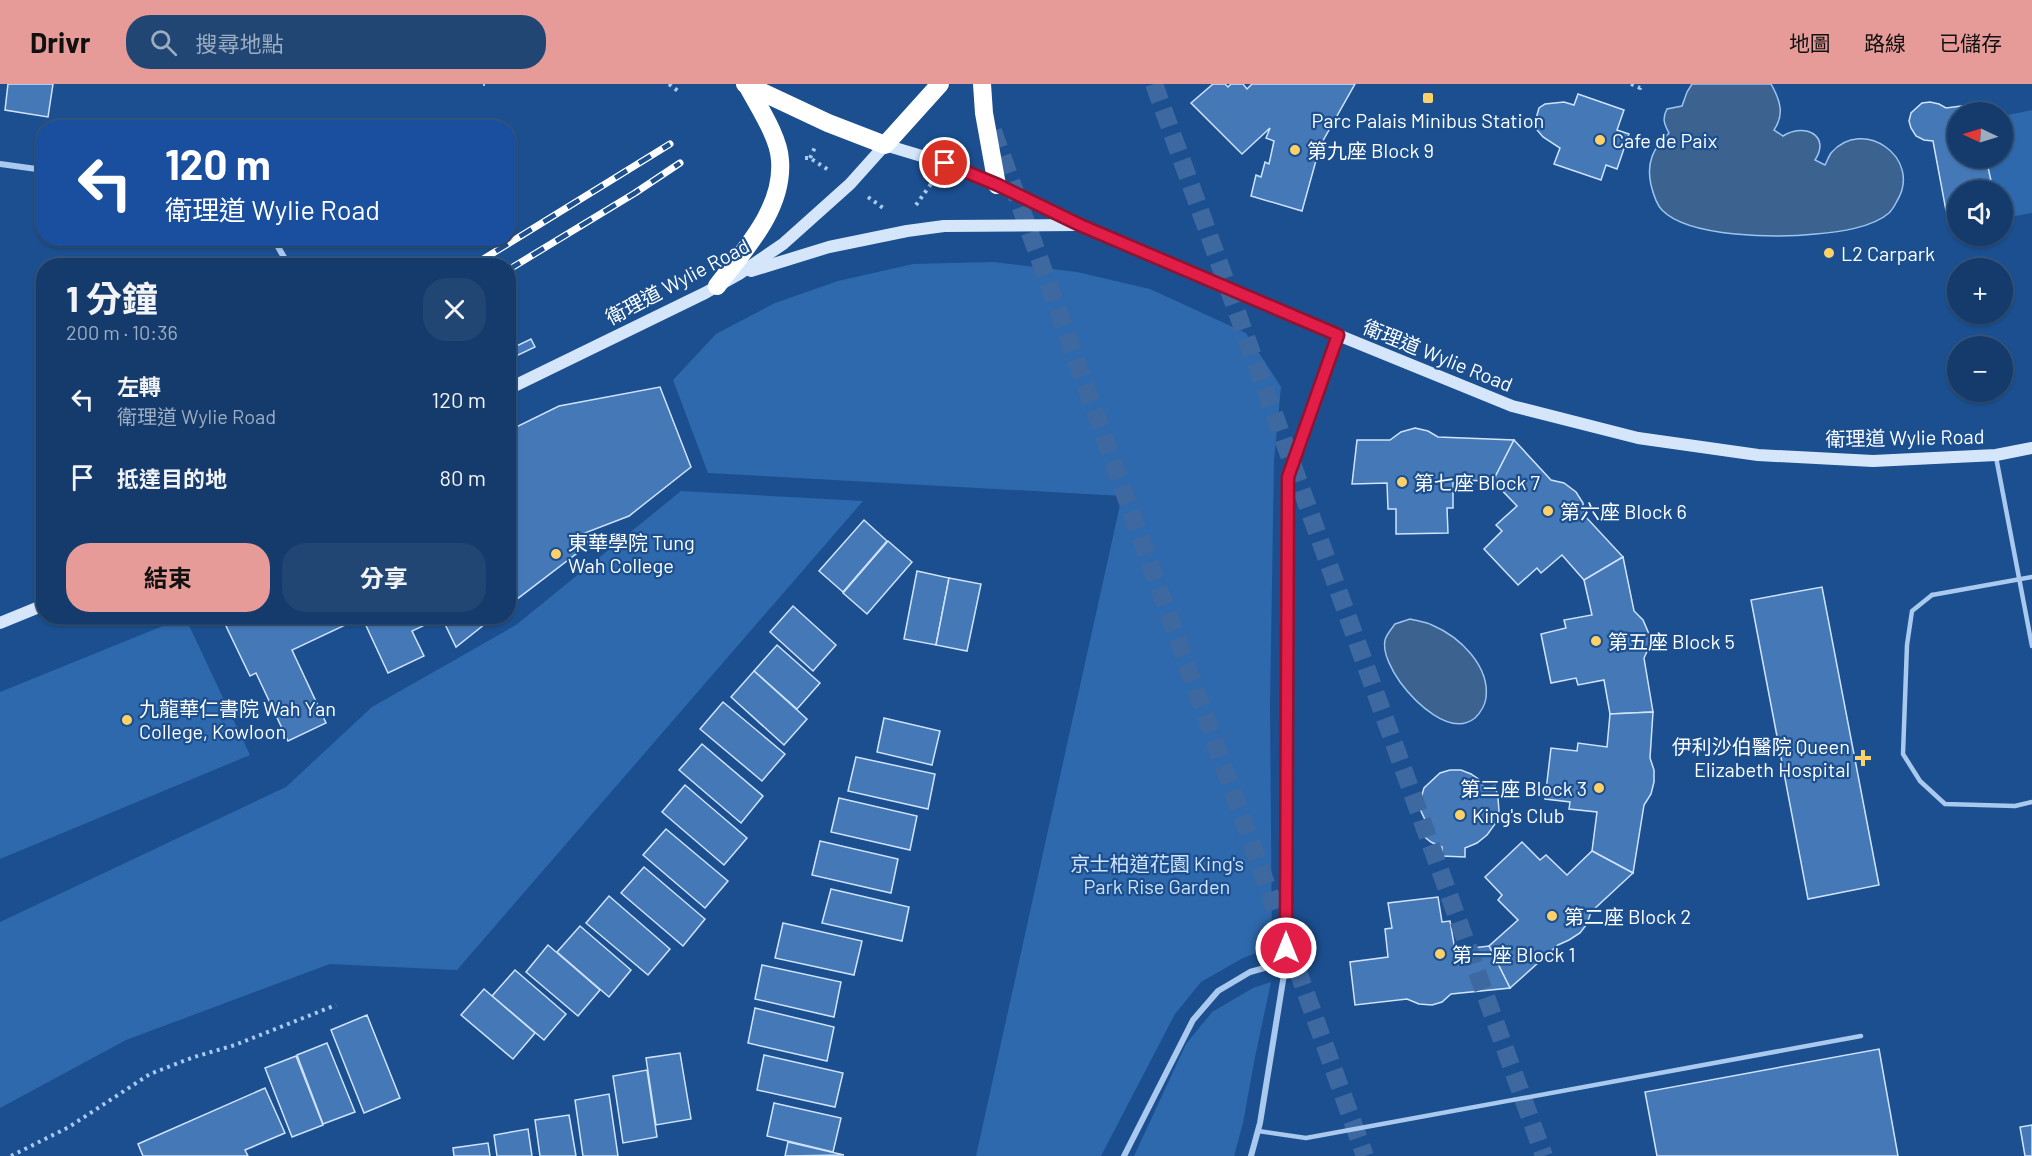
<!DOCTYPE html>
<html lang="zh-TW">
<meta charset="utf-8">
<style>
:root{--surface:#143b6b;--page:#214673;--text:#f1f3f6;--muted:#9dadc1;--line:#33557e;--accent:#e69b98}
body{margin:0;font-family:Barlow,"Noto Sans TC",sans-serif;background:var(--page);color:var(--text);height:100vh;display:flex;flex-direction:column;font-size:22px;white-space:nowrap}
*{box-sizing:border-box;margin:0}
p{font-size:20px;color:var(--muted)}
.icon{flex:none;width:33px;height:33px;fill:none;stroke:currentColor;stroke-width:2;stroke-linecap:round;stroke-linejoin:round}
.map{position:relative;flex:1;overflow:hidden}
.details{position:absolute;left:36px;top:174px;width:480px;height:366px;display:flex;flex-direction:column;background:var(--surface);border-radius:24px;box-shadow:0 2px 4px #0004,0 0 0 2px var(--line)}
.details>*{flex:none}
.top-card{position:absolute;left:36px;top:36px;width:480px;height:126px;border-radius:24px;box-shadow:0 2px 4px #0004,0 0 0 2px var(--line);background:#1a4fa0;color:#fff;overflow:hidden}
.needle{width:39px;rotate:274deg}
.tools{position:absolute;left:1947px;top:18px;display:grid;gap:12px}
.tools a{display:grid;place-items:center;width:66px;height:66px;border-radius:50%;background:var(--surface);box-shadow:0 2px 4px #0004,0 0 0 2px var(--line);font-size:30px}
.pin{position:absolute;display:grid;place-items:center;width:51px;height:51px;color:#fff;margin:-26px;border:3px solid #fff;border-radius:50%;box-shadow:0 2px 6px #0007}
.me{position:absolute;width:66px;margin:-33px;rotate:0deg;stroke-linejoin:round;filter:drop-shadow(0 0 4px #0008)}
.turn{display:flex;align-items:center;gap:21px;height:126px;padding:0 30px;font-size:27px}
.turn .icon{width:78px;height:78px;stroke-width:2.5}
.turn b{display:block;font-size:42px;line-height:51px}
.round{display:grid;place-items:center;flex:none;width:63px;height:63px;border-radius:24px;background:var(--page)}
.headline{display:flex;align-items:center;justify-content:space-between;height:102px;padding:0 30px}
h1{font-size:36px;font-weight:700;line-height:45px}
.action{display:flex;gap:12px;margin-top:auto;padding:12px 30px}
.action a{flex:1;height:69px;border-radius:24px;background:var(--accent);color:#111;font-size:24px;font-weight:700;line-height:69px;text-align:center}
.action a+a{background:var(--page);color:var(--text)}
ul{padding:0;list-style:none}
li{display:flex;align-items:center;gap:18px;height:78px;padding:0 30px}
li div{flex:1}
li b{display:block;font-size:22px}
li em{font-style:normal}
header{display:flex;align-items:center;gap:36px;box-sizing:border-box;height:84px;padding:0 30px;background:var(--accent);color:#111}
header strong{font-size:28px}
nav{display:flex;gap:33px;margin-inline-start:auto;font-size:21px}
.search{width:420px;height:54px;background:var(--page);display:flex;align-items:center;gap:15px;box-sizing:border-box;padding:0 21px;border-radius:24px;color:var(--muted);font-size:22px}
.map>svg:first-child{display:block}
</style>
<header>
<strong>Drivr</strong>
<div class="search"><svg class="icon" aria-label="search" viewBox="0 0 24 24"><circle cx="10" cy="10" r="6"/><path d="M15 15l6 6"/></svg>搜尋地點</div>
<nav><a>地圖</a><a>路線</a><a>已儲存</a></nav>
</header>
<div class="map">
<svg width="2032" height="1072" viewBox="0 0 2032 1072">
<rect width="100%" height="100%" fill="#1b4f8f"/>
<g fill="#2e69ad">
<path d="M2032,26V129L2003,134L2002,106H1993L1986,74H2002L2003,32Z"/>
<path d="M994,178L1077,188L1150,205L1246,249L1281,303L1274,377L1270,620L1272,863L1243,874L1201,898L1175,930L1101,1072H976L1122,412L708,389L673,296L716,250L775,219L838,197L913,180Z"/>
<path d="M681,407L863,417L457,886L330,880L126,956L0,1024V838L286,703L372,623L516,541Z"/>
<path d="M185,533L250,671L0,775V608Z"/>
<path d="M1271,898L1255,973L1243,1039L1234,1072H1134L1186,960L1212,928L1253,904Z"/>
</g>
<g fill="#3c6290" stroke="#9cc4f0" stroke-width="1.5">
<path d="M1692,0H1771C1780,16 1785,30 1774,46L1783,52C1805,38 1831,52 1815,76L1825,81C1827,77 1829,72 1831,69C1863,32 1923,74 1897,117C1895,121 1892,126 1889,129C1872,144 1838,148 1816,150C1779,154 1689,154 1662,126C1656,120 1653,109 1651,101C1646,79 1653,64 1669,49C1664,40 1662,34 1667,25L1682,22L1687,8Z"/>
<path d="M1410,535C1418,537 1426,538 1432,541C1460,553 1490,582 1486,614C1485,621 1480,629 1475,634C1450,654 1414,617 1400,598C1393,588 1382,569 1385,556C1386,551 1392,544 1395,540Z"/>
</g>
<g fill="#4478b7" stroke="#cfe3fa" stroke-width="1.5">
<path d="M8,0H53L48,33L5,26Z"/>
<path d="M1213,0H1225L1228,3L1231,0H1243L1247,5L1252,0H1355L1320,62L1302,127L1251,112L1256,91L1261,93L1265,78L1269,80L1274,57L1266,54L1270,44L1242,70L1191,19Z"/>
<path d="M1578,10L1624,26L1617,46L1629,50L1617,85L1606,81L1601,96L1554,80L1560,64L1543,53L1537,46L1535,38L1539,24L1545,20L1564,18L1574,21Z"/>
<path d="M1930,18L1939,20L1946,24L1976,20L1977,28H1958V74H1986L1993,106H1958V131L1947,132L1933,57L1924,56L1916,52L1911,44L1909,37L1911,29L1922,19Z"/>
<path d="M531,255L535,263L510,275L508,266Z"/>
<path d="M660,303L691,383L629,432L582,450L589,460L508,522V347L559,322Z"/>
<path d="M1415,344L1428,347L1438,353L1514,356L1493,397L1453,396V424H1447L1448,449L1396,450V425H1388L1387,399L1352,400L1357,356H1390L1401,348Z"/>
<path d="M1514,356L1551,396L1564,399L1576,408L1583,419L1584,431L1623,473L1584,496L1562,471L1541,489L1537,484L1518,501L1484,465L1502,447L1496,441L1517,422L1493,397Z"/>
<path d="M864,436L887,457L843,508L819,487Z"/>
<path d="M888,457L912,478L867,530L843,509Z"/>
<path d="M1623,473L1634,527L1643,536L1649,550V563L1644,574L1653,628L1610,630L1604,596L1578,601L1576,594L1551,599L1541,550L1566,544L1564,536L1592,531L1584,496Z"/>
<path d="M917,487L949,494L936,561L904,555Z"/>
<path d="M949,494L981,500L967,567L936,561Z"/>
<path d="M1822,503L1879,801L1808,815L1751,516Z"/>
<path d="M793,522L836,561L813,587L770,548Z"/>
<path d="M247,532H421L425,541L412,547L424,572L388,589L362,533L292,566L326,639L288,657L256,589L250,592L226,542Z"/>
<path d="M441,532H495L456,563Z"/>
<path d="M777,561L820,599L797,625L754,587Z"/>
<path d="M754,587L807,635L784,661L731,613Z"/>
<path d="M723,618L785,670L762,697L700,645Z"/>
<path d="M1653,628L1650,674L1654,686V698L1651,710L1644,721L1633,789L1592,767L1597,728L1569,725L1570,718L1545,715L1551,664L1577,667L1578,659L1607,663L1610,630Z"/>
<path d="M884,634L940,647L932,681L877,668Z"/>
<path d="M702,660L763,712L741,739L679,686Z"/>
<path d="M856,673L935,690L928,725L848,707Z"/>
<path d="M1450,686H1461L1471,690L1480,696L1485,705L1495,701L1498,714L1499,727L1495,740L1487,751L1477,759L1465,764V773L1442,772V763L1431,758L1422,751L1429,744L1420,725L1421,714L1424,704L1440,689Z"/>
<path d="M685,701L747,754L724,781L662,728Z"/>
<path d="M839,714L917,732L910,766L831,748Z"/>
<path d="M666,745L728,797L705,824L643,771Z"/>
<path d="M820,757L898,775L891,809L812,791Z"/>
<path d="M1522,758L1540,776L1546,771L1567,791L1592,767L1633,789L1591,828L1587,840L1580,849L1569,856L1558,861L1510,904L1489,862L1518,836L1498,816L1502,811L1485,793Z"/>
<path d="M644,783L705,835L683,862L621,809Z"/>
<path d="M831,805L909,823L902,857L822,839Z"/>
<path d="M609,812L670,865L648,891L586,839Z"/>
<path d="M1438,813L1442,838L1450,837L1455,866L1489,862L1510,904L1451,910L1442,918L1432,921L1419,920L1407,915L1355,921L1350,878L1388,873L1385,845L1392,844L1388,819Z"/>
<path d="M783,839L862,857L854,891L775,874Z"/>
<path d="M580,842L631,886L609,913L557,868Z"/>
<path d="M548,861L600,906L578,932L526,888Z"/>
<path d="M762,881L841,898L834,933L755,915Z"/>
<path d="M515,886L566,930L544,956L492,912Z"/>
<path d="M484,905L535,949L513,975L461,931Z"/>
<path d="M755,924L834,943L827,977L748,959Z"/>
<path d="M367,931L400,1014L364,1029L331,946Z"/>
<path d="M327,959L355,1028L323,1040L297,971Z"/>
<path d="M1879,965L1898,1072H1657L1645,1008Z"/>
<path d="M680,969L691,1035L656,1041L646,974Z"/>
<path d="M764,971L843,989L835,1023L757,1006Z"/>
<path d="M296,972L323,1041L292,1053L265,984Z"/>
<path d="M647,986L657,1053L623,1059L613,992Z"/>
<path d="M265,1004L285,1049L245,1066L248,1072H143L138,1060Z"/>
<path d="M609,1010L618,1072H583L575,1016Z"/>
<path d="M774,1019L841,1034L833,1068L767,1052Z"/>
<path d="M569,1031L576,1072H540L535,1036Z"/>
<path d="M2032,1041V1072H2025L2020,1043Z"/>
<path d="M528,1045L532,1072H497L494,1051Z"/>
<path d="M788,1058L844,1071L785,1072Z"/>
<path d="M488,1059L490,1072H454L453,1064Z"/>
</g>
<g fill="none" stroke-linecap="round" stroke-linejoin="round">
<g stroke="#3d69a0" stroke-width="18" stroke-dasharray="18 9" stroke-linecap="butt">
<path d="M1154,0L1544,1072"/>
<path d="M993,47L1365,1072"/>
</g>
<g stroke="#a9c9ee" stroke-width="4" stroke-dasharray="3 4.5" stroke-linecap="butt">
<path d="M483,0H485"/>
<path d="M669,0L678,7"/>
<path d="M1631,0L1640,4L1642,0"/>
<path d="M805,74H810L830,87"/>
<path d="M810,74L816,61"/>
<path d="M868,113L886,126"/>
<path d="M916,121L931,100"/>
<path d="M11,1072L69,1043L150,990L194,973L235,961L336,921"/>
</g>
<g stroke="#a9c9ee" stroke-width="4.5">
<path d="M1996,373L2032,562"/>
<path d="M1932,511L1912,527L1907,561L1903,670L1920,697L1945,720L2015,722L2032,718"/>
<path d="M1258,1047L1306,1054L1861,952"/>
</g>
<g stroke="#a9c9ee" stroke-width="6">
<path d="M0,80L44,86"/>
<path d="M273,154L289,182"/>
<path d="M1124,1072L1193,936L1218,907L1250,888L1286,878"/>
<path d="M1251,1072L1260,1039L1286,878L1288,393L1338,251"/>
</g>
<g stroke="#d6e6fa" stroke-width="12">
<path d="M751,187L829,163L907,147L944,142L1076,141"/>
<path d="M508,305L705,209L739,190L783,160L850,100L885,61L945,79L997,101L1080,141L1284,229L1512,322L1638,354L1758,371L1873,377L1996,371L2032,364"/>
<path d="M0,539L44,521"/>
</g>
<g stroke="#fff" stroke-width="18">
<path d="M745,0L828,39L885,61L940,0"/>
<path d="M982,0L984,29L997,101"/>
<path d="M717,202C744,166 784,125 780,76C779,53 758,22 747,1"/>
</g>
<g stroke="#fff" stroke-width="7">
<g id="rail">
<path d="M472,182L670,60"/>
<path d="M508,186L635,109L680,79"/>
</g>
</g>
<use href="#rail" stroke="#1b4f8f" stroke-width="4.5" stroke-dasharray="14" stroke-linecap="butt"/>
<path stroke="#a9c9ee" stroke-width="4.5" d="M1932,511L2032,493"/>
</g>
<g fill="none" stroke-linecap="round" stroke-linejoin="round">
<g stroke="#92132f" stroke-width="15">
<path id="route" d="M945,79L998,101L1080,141L1338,251L1288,393L1286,864"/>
</g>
<use href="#route" stroke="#e11d48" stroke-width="10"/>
</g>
<g fill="#ffd166" stroke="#1b4f8f" stroke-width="2">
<rect x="1422" y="8" width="12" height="12" rx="3"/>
<circle cx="1600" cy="56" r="6"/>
<circle cx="1295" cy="66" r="6"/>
<circle cx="1829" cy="169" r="6"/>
<circle cx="1402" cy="398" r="6"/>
<circle cx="1548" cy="427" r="6"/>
<circle cx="556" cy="470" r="6"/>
<circle cx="1596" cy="557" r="6"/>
<circle cx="127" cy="636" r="6"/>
<path d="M1860 665h6v6h6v6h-6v6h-6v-6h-6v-6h6z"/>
<circle cx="1599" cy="704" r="6"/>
<circle cx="1460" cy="731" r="6"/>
<circle cx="1552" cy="832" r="6"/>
<circle cx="1440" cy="870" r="6"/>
</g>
<g text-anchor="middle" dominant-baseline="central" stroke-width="4.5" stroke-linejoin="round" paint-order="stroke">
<g font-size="20" fill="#fff" stroke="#1b4f8f" text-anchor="start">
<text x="1428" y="36" text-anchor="middle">Parc Palais Minibus Station</text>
<text x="1612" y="56">Cafe de Paix</text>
<text x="1307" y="66">第九座 Block 9</text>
<text x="1841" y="169">L2 Carpark</text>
<text x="1414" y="398">第七座 Block 7</text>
<text x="1560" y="427">第六座 Block 6</text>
<text x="568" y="458">東華學院 Tung<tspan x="568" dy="23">Wah College</tspan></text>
<text x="1608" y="557">第五座 Block 5</text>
<text x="139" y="624">九龍華仁書院 Wah Yan<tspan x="139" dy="23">College, Kowloon</tspan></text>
<text x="1850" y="662" text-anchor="end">伊利沙伯醫院 Queen<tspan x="1850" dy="23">Elizabeth Hospital</tspan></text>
<text x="1587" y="704" text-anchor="end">第三座 Block 3</text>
<text x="1472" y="731">King's Club</text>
<text x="1564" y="832">第二座 Block 2</text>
<text x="1452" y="870">第一座 Block 1</text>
</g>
<g font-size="20" fill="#fff" stroke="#1b4f8f">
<text transform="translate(677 197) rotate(-28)">衛理道 Wylie Road</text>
<text transform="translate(1438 271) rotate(22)">衛理道 Wylie Road</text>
<text transform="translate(1905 353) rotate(-1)">衛理道 Wylie Road</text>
</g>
<g font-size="20" fill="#cfe3fa" stroke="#1b4f8f">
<text x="1157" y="779">京士柏道花園 King's<tspan x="1157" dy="23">Park Rise Garden</tspan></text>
</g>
</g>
</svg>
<div class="tools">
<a><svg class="needle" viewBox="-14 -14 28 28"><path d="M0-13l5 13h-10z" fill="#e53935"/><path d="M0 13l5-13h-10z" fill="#9dadc1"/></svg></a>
<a><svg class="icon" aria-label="sound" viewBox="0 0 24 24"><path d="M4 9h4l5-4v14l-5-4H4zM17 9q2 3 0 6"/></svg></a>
<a>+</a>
<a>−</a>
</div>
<div class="pin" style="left:945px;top:79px;background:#d93025"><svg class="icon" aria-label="arrive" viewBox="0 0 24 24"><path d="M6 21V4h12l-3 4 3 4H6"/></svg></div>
<svg class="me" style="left:1286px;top:864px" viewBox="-20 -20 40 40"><circle r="17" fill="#e11d48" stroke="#fff" stroke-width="3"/><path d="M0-11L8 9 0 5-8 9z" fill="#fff"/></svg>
<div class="top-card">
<div class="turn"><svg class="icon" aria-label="left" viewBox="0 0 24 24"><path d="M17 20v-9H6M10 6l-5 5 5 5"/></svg><div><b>120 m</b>衛理道 Wylie Road</div></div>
</div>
<section class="details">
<div class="headline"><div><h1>1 分鐘</h1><p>200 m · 10:36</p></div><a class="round"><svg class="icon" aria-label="close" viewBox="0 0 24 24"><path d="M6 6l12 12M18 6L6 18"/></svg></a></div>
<ul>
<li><svg class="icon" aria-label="left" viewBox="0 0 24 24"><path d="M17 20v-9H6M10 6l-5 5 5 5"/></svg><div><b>左轉</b><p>衛理道 Wylie Road</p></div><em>120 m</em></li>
<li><svg class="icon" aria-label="arrive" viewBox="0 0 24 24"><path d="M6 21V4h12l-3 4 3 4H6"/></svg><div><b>抵達目的地</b></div><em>80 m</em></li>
</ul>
<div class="action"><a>結束</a><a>分享</a></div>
</section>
</div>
